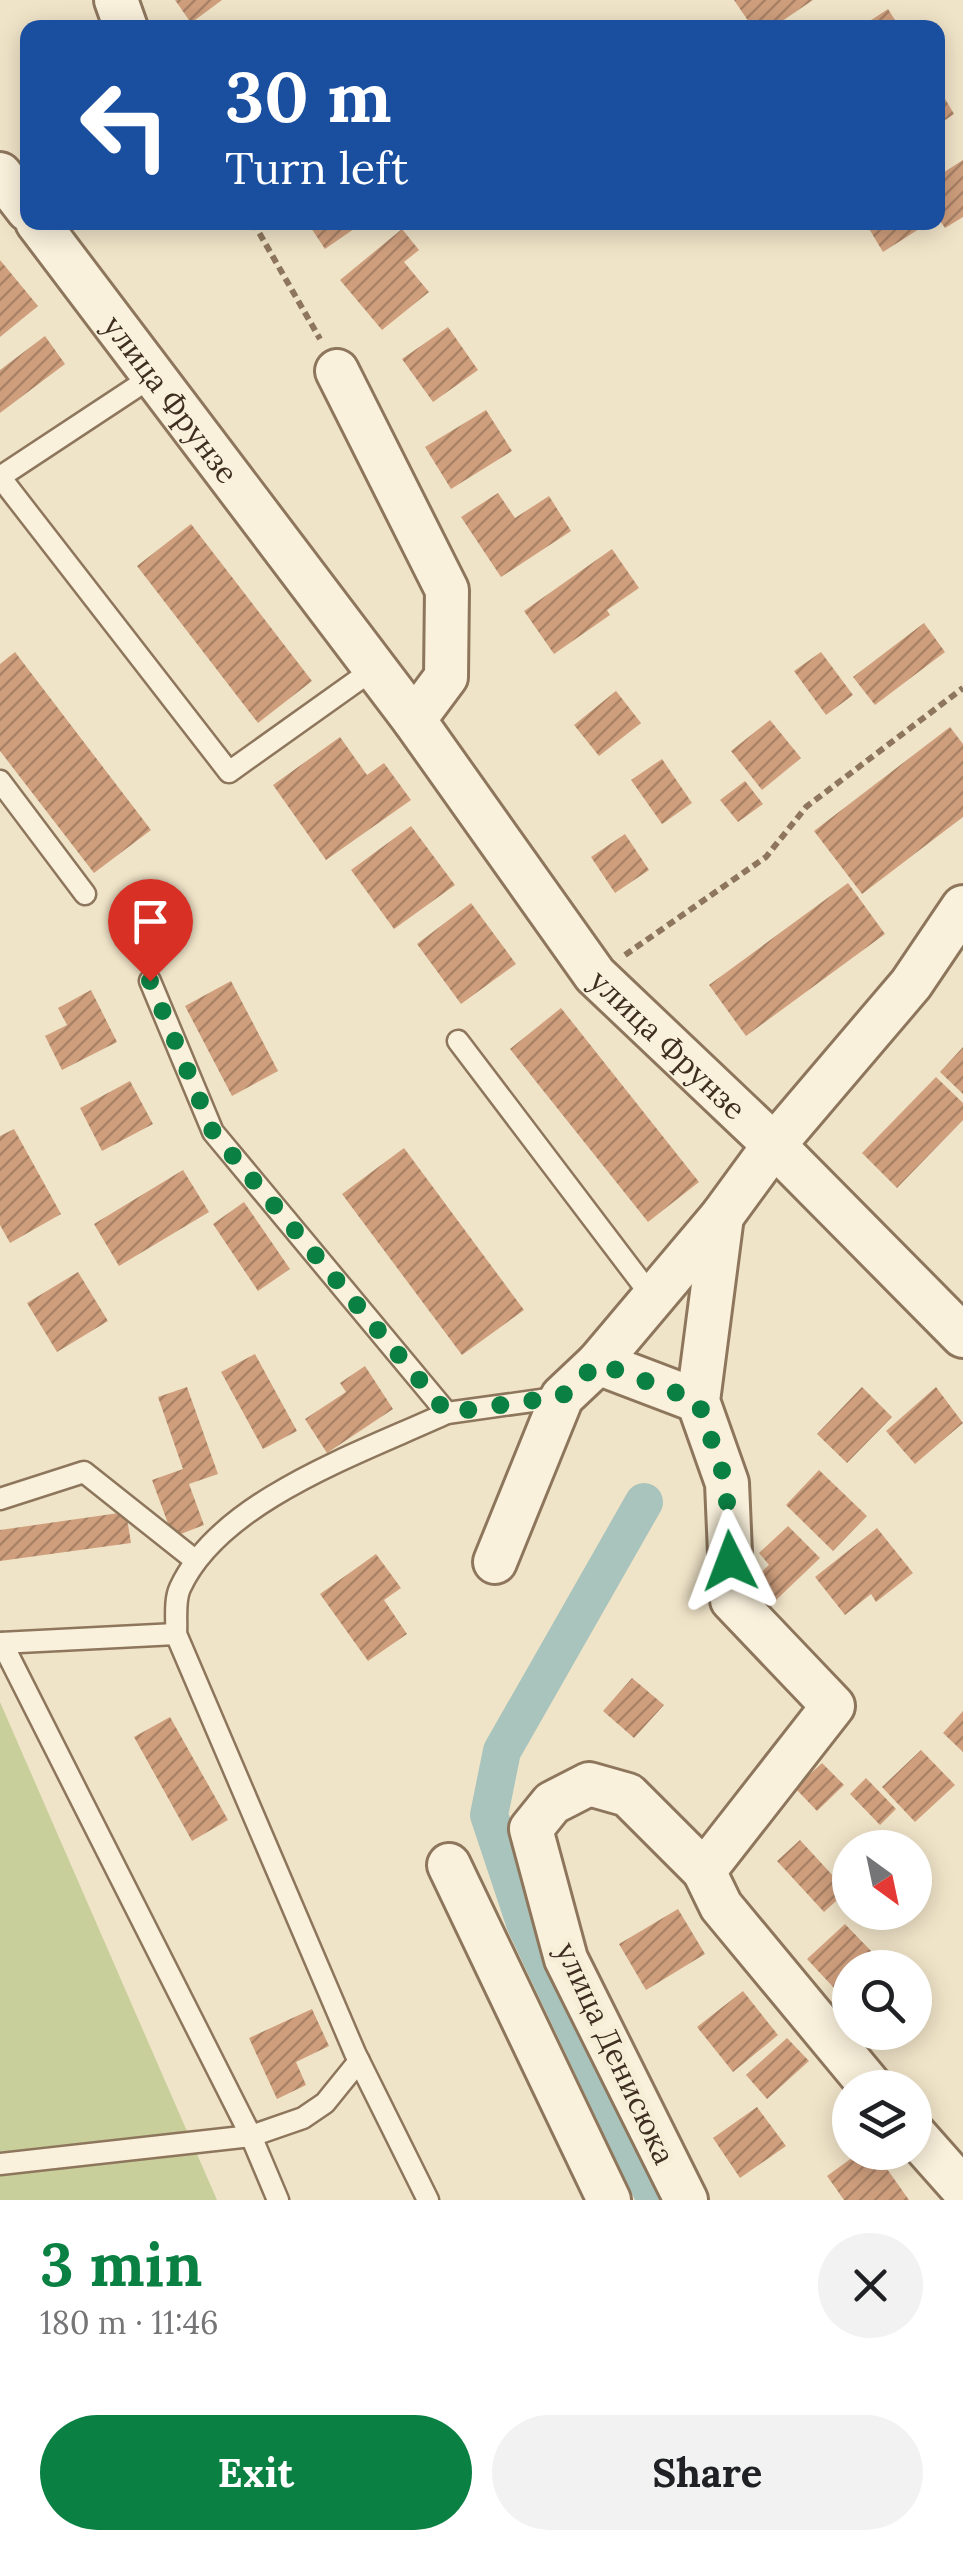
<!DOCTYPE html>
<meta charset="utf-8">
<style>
:root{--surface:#fff;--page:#f2f2f2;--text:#202124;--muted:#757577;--accent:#0b8043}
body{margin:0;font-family:Lora,serif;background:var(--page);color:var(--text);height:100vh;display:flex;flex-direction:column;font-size:38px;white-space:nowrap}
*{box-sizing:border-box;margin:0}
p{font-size:32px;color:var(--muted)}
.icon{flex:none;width:55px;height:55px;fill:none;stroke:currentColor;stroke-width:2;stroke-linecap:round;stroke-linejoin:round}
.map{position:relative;height:2200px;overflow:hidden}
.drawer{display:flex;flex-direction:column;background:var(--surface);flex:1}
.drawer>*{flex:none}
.top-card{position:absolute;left:20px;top:20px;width:925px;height:210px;border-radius:20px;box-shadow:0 5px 25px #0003;background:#1a4fa0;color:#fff;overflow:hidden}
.needle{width:65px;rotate:147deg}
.controls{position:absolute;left:832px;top:1830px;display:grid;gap:20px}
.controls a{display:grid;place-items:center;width:100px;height:100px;border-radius:50%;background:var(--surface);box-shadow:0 5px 25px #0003;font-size:50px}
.pin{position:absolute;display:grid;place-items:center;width:85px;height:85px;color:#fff;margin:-102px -42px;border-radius:50% 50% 50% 0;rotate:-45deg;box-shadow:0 0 10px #0007}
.pin .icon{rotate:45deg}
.me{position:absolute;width:110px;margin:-55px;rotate:357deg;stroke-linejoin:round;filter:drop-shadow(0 0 8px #0008)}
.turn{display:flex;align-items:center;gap:35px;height:210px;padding:0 40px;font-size:45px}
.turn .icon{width:130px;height:130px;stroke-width:2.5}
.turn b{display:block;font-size:70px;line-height:85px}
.round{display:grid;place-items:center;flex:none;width:105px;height:105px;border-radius:52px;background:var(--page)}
.overview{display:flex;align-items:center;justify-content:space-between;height:170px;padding:0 40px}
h1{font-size:60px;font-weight:700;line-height:75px;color:var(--accent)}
.action{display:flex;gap:20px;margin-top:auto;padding:20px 40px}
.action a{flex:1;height:115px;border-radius:60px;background:var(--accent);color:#fff;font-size:40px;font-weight:700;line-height:115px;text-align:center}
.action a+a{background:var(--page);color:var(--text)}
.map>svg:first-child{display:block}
</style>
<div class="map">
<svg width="963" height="2200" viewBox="0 0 963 2200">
<defs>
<pattern id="building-hatch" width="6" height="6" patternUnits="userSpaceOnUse" patternTransform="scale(2.5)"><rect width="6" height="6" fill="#cf9f7d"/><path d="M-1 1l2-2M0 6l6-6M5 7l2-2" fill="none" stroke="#a98266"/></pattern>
</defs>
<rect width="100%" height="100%" fill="#f0e4c8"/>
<path fill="#c9cf9b" d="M0,1702L217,2200H0Z"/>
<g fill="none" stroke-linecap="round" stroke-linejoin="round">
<path stroke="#a9c4bc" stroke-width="38" d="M644,1502L502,1751L489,1815L525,1923L656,2200"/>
</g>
<g fill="url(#building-hatch)">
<path d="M175,0H222L191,23Z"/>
<path d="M734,0H813L772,28H753Z"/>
<path d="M888,9L900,28H859Z"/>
<path d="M938,87L954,114L938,125Z"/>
<path d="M963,160V217L945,228L938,218V176Z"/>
<path d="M307,222H364L325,249Z"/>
<path d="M865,222H930L883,252Z"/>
<path d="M402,229L419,250L404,262L429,292L382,330L340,280Z"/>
<path d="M0,260L38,306L0,337Z"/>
<path d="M448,327L478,370L433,402L402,359Z"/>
<path d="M45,336L65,364L0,413V370Z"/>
<path d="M486,410L512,451L451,489L425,447Z"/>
<path d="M498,493L515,518L549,496L571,531L501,577L461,517Z"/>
<path d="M191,524L312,681L258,723L137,566Z"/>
<path d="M612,549L639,588L607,610L610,615L554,654L524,611Z"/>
<path d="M924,623L945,652L875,705L853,677Z"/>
<path d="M15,652L151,830L94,873L0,751V664Z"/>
<path d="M821,652L853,695L826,715L794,671Z"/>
<path d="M616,691L641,723L599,756L574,725Z"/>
<path d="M770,720L801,758L762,790L731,751Z"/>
<path d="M950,727L963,744V817L862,894L814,831Z"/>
<path d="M340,737L367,775L384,763L411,800L326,860L273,785Z"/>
<path d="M662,759L692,803L662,824L631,780Z"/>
<path d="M745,781L763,804L738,822L720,800Z"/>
<path d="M411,826L455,885L394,929L351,870Z"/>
<path d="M625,834L649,870L615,893L591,857Z"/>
<path d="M848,883L885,934L746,1036L709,985Z"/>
<path d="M471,903L516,964L461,1004L417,944Z"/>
<path d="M231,981L278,1071L232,1096L185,1006Z"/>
<path d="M91,990L117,1042L62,1070L45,1036L67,1025L58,1008Z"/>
<path d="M561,1008L699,1182L648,1222L510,1049Z"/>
<path d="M963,1047V1094L940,1072Z"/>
<path d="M936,1077L963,1103V1120L897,1188L862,1153Z"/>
<path d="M130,1081L153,1124L102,1151L80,1108Z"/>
<path d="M14,1129L61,1214L10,1243L0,1225V1136Z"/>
<path d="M404,1148L524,1310L462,1355L342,1194Z"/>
<path d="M183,1170L209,1212L119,1266L94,1224Z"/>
<path d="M244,1202L290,1269L258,1291L213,1224Z"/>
<path d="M78,1272L108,1321L57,1352L27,1303Z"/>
<path d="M255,1354L297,1431L263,1449L221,1372Z"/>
<path d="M365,1366L393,1409L327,1453L305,1419L346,1392L340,1383Z"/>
<path d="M187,1387L218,1474L189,1484L204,1525L173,1537L152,1480L183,1469L158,1397Z"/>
<path d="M862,1387L892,1417L847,1463L817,1434Z"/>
<path d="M936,1387L963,1423L915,1464L886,1431Z"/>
<path d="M819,1470L867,1516L833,1551L786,1505Z"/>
<path d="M126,1512L131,1543L0,1561V1530Z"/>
<path d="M788,1526L820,1558L776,1600L755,1578L769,1565L759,1553Z"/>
<path d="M877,1528L913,1573L876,1602L871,1594L845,1615L815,1577Z"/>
<path d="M376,1554L401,1588L384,1600L407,1634L368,1661L320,1594Z"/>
<path d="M632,1678L664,1705L634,1738L603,1711Z"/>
<path d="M963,1711V1752L943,1733Z"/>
<path d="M170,1717L228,1820L192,1841L134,1737Z"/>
<path d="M921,1750L955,1785L915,1822L882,1787Z"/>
<path d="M822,1763L844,1785L817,1811L795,1788Z"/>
<path d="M866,1778L896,1809L880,1825L850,1794Z"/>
<path d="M800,1840L847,1891L824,1912L777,1861Z"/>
<path d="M678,1909L705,1954L646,1990L619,1944Z"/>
<path d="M845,1924L872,1952L850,1968L834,1988L807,1959Z"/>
<path d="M743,1991L778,2035L733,2072L697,2027Z"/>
<path d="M312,2009L329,2046L296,2062L306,2085L277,2099L249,2038Z"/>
<path d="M873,2032H906L891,2049Z"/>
<path d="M787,2038L809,2061L767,2099L746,2075Z"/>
<path d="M757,2107L786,2146L740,2178L713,2138Z"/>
<path d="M860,2152H875L909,2200H844L827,2176Z"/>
</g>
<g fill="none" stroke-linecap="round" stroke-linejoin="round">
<g stroke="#8d765c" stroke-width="25">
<g id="lane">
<path d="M0,477L229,772L375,668"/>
<path d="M0,477L153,376"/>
<path d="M0,781L85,894"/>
<path d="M150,981L213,1132L447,1413L562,1397"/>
<path d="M458,1041L653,1298"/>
<path d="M0,1499L84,1472L196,1561"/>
<path d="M0,1643L176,1634"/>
<path d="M2,1643L251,2136L278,2200"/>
<path d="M0,2164L251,2136L303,2118L325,2103L359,2061"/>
<path d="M428,2200L355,2053L176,1634C177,1620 174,1601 180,1588C220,1500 363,1452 447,1413"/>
</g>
</g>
<g stroke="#8d765c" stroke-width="48">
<g id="street">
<path d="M116,0L126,28"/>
<path d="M0,174L28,210"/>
<path id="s1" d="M37,222L414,720L595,975L774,1145L963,1336"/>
<path d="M337,371L447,590L446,677L414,720"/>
<path d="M722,1216L698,1401L727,1483L732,1600L833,1706L704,1871L721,1906L872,2088"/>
<path d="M598,1363L698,1401"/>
<path d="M495,1562L562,1397L598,1363L722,1216L774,1145L911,984L963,907"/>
<path d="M449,1865L609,2200"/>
<path d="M915,2135L963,2189"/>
<path d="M686,2200L566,1959L531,1829L552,1803L589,1784L628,1795L704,1871"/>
</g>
</g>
<g stroke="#8d765c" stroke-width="6" stroke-dasharray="8 5" stroke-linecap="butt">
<path d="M253,222L320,339"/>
<path d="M625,955L766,857L806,807L963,688"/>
</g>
<use href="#lane" stroke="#faf1dc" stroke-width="20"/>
<use href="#street" stroke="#faf1dc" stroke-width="42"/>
</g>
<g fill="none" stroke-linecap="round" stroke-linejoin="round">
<path stroke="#0b8043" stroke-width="18" stroke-dasharray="0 32.4" d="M150,981L213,1132L447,1413L562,1396L598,1363L698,1401L726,1482L730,1561"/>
</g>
<g text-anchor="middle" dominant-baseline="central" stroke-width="10" stroke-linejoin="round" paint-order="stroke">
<g font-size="30" fill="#3d2e20" stroke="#f7eed8">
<text stroke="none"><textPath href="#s1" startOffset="222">улица Фрунзе</textPath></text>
<text stroke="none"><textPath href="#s1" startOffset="1038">улица Фрунзе</textPath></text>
<text transform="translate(616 2053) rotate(65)">улица Денисюка</text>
</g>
</g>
</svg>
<div class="controls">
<a><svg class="needle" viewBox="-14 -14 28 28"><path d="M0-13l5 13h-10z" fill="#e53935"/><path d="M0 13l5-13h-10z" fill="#757577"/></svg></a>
<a><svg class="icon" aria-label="search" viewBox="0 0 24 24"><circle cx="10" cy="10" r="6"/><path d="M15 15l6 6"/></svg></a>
<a><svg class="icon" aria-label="layers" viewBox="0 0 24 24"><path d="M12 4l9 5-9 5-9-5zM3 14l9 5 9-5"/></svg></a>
</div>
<div class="pin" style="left:150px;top:981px;background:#d93025"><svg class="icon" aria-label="arrive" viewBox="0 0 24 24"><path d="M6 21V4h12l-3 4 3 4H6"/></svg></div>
<svg class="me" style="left:730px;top:1561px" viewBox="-20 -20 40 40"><path d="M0-17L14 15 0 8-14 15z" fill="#0b8043" stroke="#fff" stroke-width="4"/></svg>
<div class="top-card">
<div class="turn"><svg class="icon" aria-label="left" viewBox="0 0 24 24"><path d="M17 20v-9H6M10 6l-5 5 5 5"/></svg><div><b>30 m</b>Turn left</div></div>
</div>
</div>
<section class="drawer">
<div class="overview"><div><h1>3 min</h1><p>180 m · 11:46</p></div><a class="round"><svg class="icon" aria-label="close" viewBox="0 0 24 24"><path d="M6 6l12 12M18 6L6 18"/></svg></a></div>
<div class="action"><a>Exit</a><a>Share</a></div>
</section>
